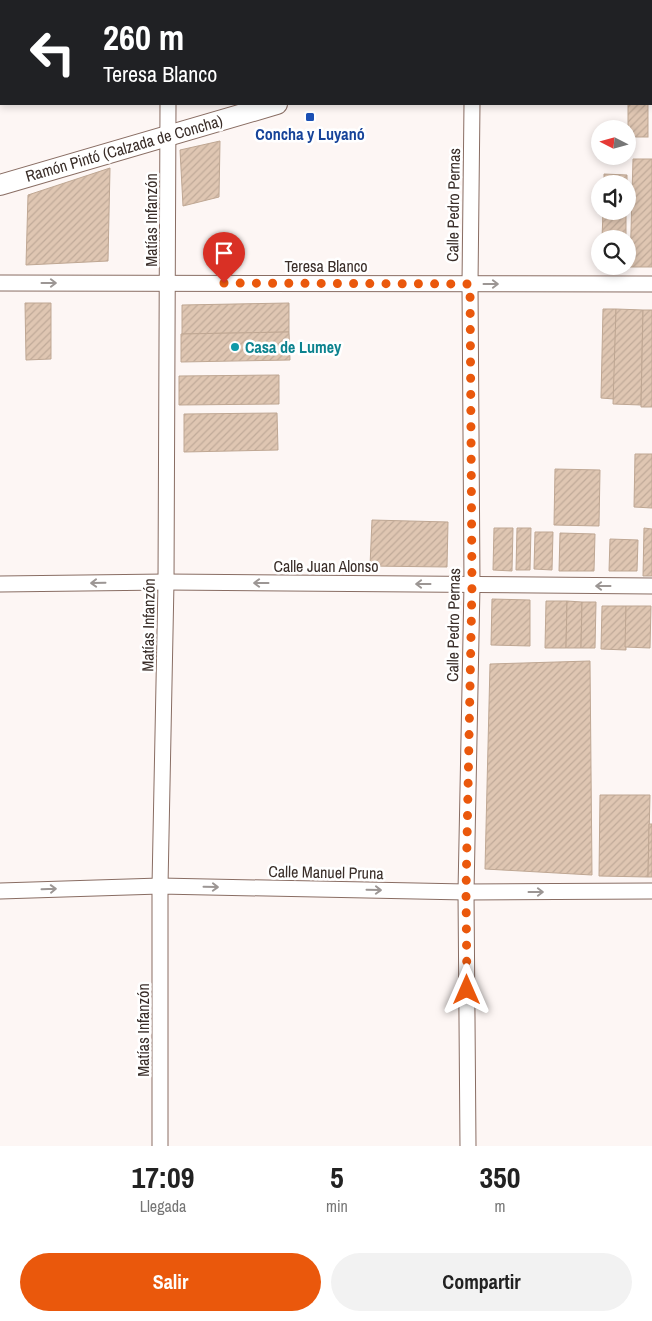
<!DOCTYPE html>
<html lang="es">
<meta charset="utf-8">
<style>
:root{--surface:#fff;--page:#f2f2f2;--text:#222;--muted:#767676;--accent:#ea580c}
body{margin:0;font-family:"Archivo Narrow",sans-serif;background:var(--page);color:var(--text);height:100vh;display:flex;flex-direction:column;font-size:19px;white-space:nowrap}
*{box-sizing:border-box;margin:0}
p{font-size:16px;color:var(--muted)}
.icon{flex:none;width:28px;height:28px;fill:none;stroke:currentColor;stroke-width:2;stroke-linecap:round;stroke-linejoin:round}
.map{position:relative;height:1146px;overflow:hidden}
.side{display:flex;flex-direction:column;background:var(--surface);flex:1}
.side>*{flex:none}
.top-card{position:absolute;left:0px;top:0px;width:652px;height:105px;box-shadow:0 2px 8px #0003;background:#202124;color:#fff;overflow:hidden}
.needle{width:32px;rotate:276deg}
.buttons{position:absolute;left:591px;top:120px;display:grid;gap:10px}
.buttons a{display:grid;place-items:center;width:45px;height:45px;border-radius:50%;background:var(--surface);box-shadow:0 2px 8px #0003;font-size:25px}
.pin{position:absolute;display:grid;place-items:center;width:42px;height:42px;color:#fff;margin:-51px -21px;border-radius:50% 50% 50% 0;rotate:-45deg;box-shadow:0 0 5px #0007}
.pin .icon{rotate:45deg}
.me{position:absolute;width:55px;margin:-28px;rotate:0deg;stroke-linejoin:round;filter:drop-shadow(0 0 4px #0008)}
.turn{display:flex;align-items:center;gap:18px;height:105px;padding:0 20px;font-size:22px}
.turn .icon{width:65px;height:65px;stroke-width:2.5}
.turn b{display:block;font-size:35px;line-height:42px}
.eta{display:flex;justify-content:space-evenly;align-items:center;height:85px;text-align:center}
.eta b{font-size:30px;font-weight:800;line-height:35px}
.cta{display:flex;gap:10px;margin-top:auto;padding:10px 20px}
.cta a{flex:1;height:58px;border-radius:30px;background:var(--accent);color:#fff;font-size:20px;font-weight:800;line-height:58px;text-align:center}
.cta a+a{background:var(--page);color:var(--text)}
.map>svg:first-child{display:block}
.building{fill:url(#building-hatch);stroke:#bfa793}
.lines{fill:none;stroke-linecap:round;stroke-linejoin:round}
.minor-casing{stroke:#896d63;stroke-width:17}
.secondary-casing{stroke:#896d63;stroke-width:22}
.minor{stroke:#fff;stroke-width:15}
.secondary{stroke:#fff;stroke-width:20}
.rail{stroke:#756b67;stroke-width:4;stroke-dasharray:2.5 5;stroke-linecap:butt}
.oneway{stroke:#9c9694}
.route{stroke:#ea580c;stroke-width:9;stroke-dasharray:0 16.2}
.transit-dot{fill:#1a4fb4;stroke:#fff;stroke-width:2}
.culture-dot{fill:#0f9aa8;stroke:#fff;stroke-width:2}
.labels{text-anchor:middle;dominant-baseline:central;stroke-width:5;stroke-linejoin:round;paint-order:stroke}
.transit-label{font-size:16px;font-weight:bold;fill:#164399;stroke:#fff}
.street-label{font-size:16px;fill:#392d28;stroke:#fff}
.culture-label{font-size:16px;font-weight:bold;fill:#0d838f;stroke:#fff;text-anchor:start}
</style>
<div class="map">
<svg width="652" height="1146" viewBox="0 0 652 1146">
<defs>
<pattern id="building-hatch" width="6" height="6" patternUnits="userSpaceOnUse" patternTransform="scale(1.25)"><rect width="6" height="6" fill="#dfc6b2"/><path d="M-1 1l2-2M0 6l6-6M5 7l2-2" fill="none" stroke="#c0aa99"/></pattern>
</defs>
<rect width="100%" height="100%" fill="#fdf6f4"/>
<g class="building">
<rect x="180" y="0" width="84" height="1"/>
<rect x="264" y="0" width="26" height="1"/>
<polygon points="290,0 370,0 290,1"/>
<polygon points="370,0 424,0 370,1"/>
<rect x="424" y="0" width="25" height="1"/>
<rect x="628" y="104" width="20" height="33"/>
<polygon points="220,141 219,197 183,206 180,150"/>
<polygon points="633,159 652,159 652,267 630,267"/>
<polygon points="110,168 108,261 26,265 28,195"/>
<polygon points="604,174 627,175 627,184 604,184"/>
<polygon points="603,211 626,211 626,239 602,239"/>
<polygon points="25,303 51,303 51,359 26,360"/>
<polygon points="289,303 289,332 182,334 182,305"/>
<polygon points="603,309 616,309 614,399 601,398"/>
<polygon points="616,309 643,310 641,405 613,404"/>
<polygon points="643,310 652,310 652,407 641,407"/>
<polygon points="289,332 290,360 181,362 181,334"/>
<polygon points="279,375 279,404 179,405 179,376"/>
<polygon points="277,413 278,450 184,452 184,414"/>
<polygon points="635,454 652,454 652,508 634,507"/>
<polygon points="555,469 600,470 599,526 554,525"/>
<polygon points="372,520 448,522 447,567 370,566"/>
<polygon points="494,528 513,528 512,571 493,570"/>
<polygon points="517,528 531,528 530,570 516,570"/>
<polygon points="644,528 652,529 652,576 643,576"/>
<polygon points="535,532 553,532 552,570 534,569"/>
<polygon points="560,533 595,534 594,571 559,571"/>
<polygon points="610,539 638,540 637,571 609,571"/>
<polygon points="492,599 530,600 530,646 491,645"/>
<polygon points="546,601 567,601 566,648 545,648"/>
<polygon points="567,601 582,602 581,648 566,648"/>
<polygon points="582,602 596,602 595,648 581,648"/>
<polygon points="602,606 626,606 626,650 601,649"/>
<polygon points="626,606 651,606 650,648 625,647"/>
<polygon points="590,661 592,875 485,869 490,664"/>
<polygon points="600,795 650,795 648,877 599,876"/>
<polygon points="649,824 652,824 652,877 648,877"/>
</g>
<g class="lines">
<defs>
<g id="minor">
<polyline points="164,0 164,1"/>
<polyline points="471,0 471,1"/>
<polyline points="0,283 652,284"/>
<polyline points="0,584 166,582 652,586"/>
<polyline points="0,891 160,886 466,892 652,891"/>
<polyline points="160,1146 160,886 166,582 168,104"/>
<polyline points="468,1146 466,892 472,585 470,284 472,104"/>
</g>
<g id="secondary">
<polyline points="651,5 652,5"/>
<polyline points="0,185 277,104"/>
</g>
</defs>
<use href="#minor" class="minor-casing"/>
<use href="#secondary" class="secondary-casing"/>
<use href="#minor" class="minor"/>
<use href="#secondary" class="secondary"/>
<g class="rail">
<polyline points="6,1 8,0"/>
<polyline points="24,1 26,0"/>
<polyline points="44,1 46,0"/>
<polyline points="0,18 1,17"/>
<polyline points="0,34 1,33"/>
</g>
</g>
<defs><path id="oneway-shaft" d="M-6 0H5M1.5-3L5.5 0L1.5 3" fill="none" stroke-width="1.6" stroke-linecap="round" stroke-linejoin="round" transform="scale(1.25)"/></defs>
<g class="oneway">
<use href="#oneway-shaft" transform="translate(49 283)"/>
<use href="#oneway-shaft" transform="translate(491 284)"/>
<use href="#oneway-shaft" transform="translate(98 583) rotate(179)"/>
<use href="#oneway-shaft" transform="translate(261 583) rotate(-180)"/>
<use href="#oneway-shaft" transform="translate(423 584) rotate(-180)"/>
<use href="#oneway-shaft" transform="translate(603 586) rotate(-180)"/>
<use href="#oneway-shaft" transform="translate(211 887) rotate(1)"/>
<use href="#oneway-shaft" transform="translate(49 889) rotate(-2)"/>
<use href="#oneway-shaft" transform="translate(374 890) rotate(1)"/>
<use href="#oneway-shaft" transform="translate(536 892)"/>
</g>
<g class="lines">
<polyline class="route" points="224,283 470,284 472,585 466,892 467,990"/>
</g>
<rect class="transit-dot" x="305" y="112" width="10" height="10" rx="2.5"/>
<circle class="culture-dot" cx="235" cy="347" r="5"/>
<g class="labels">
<g class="transit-label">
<text x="310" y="134">Concha y Luyanó</text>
</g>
<g class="street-label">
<text transform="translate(124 148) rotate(-16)">Ramón Pintó (Calzada de Concha)</text>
<text transform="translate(453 205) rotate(-89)">Calle Pedro Pernas</text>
<text transform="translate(151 220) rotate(-90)">Matías Infanzón</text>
<text x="326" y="266">Teresa Blanco</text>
<text x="326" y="566">Calle Juan Alonso</text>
<text transform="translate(148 625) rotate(-89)">Matías Infanzón</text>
<text transform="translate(453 625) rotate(-89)">Calle Pedro Pernas</text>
<text transform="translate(326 872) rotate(1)">Calle Manuel Pruna</text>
<text transform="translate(143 1030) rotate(-90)">Matías Infanzón</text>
</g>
<g class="culture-label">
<text x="245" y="347">Casa de Lumey</text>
</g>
</g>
</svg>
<div class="buttons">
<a><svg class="needle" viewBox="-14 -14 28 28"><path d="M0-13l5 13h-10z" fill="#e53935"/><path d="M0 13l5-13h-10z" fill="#767676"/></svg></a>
<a><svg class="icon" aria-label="sound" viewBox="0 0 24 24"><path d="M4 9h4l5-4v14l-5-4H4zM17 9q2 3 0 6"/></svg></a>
<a><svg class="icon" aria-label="search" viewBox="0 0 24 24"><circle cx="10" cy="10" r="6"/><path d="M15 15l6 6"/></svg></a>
</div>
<div class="pin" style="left:224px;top:283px;background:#d93025"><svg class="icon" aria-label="arrive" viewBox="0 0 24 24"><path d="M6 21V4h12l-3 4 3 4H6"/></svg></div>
<svg class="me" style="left:467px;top:990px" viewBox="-20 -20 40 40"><path d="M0-17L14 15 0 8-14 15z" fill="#ea580c" stroke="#fff" stroke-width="4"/></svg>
<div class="top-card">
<div class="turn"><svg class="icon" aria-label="left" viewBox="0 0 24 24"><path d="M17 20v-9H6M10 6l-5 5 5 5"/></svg><div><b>260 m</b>Teresa Blanco</div></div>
</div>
</div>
<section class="side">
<div class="eta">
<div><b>17:09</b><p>Llegada</p></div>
<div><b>5</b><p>min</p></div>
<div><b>350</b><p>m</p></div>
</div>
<div class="cta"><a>Salir</a><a>Compartir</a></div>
</section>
